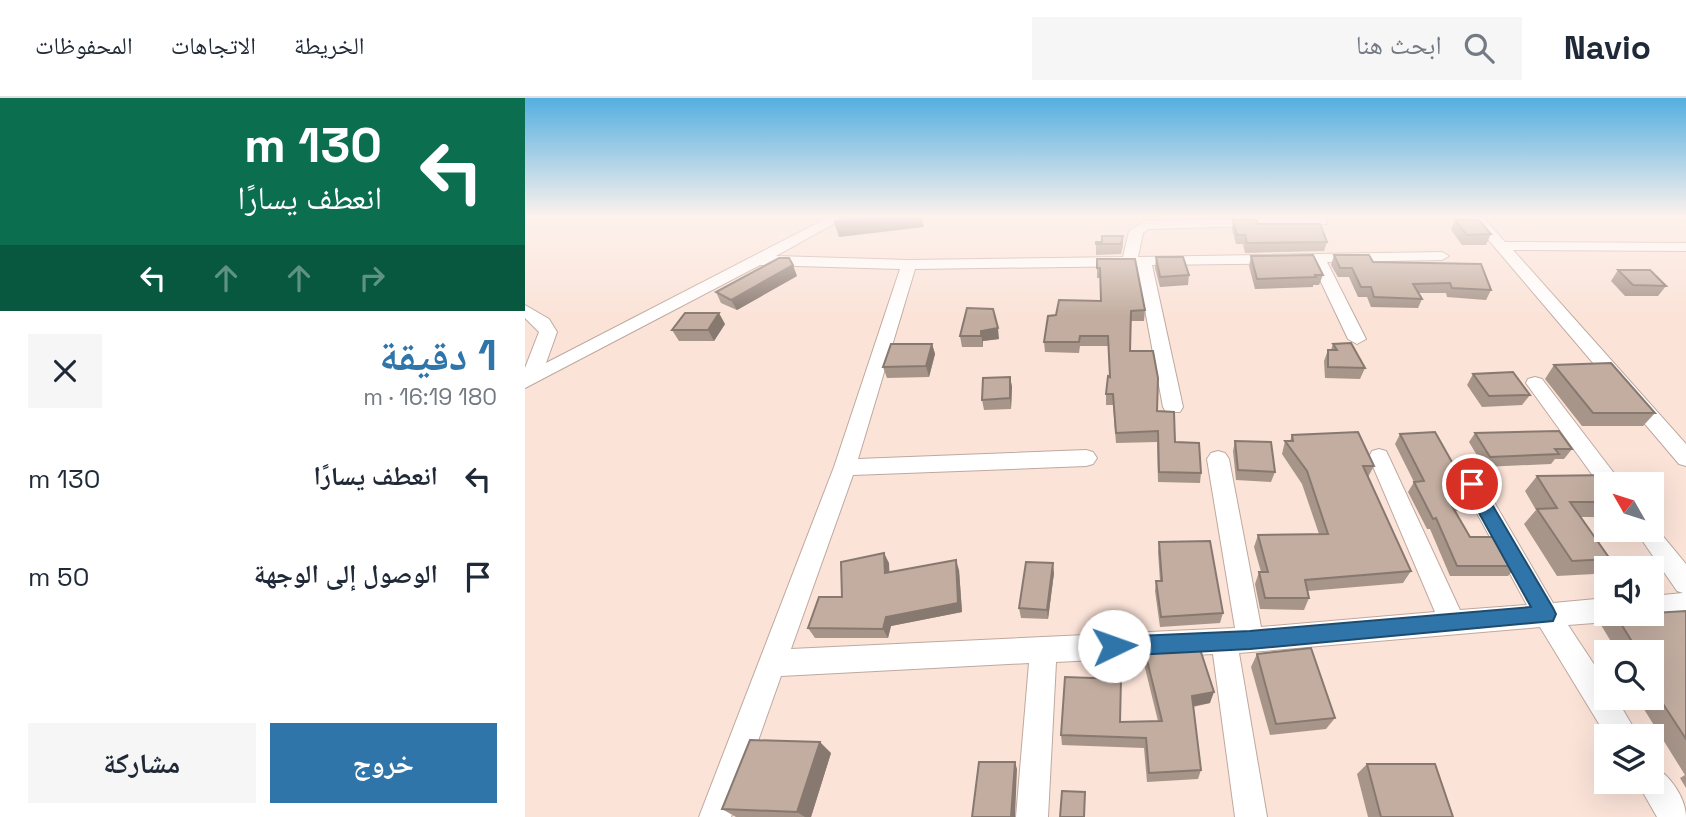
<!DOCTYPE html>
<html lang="ar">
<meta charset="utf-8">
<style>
:root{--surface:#fff;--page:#f6f6f7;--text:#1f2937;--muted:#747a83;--line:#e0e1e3;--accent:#2f75aa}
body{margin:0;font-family:"Space Grotesk","Noto Naskh Arabic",sans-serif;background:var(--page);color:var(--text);direction:rtl;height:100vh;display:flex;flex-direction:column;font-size:26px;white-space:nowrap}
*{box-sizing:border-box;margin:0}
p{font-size:23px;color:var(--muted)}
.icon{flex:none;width:38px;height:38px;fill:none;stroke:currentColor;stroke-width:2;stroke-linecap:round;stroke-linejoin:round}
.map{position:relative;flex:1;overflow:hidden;direction:ltr}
.drawer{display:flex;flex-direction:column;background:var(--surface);width:525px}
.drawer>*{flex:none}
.hud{background:#0b6e4f;color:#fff;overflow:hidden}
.needle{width:46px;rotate:309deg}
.buttons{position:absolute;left:1069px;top:374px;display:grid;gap:14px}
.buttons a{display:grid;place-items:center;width:70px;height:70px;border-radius:0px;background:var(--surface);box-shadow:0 7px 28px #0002;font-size:35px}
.pin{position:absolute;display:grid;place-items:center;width:60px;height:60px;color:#fff;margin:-30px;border:4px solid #fff;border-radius:50%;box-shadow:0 2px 7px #0007}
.me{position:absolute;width:77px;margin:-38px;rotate:87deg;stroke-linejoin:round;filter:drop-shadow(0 0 5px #0008)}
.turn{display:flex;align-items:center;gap:24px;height:147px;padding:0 28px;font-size:32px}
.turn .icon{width:91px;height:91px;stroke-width:2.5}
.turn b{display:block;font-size:49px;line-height:60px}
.lanes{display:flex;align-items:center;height:66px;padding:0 28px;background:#0003;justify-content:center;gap:35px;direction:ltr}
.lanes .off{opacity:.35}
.round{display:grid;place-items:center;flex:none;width:74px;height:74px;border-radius:0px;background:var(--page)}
.head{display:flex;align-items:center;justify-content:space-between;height:119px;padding:0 28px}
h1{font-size:42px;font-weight:700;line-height:52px;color:var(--accent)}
.button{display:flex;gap:14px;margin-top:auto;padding:14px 28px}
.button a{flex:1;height:80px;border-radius:0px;background:var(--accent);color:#fff;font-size:28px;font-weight:700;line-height:80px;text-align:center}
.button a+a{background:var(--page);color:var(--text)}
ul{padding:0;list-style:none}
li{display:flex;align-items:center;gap:21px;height:98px;padding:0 28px}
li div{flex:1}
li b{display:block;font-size:26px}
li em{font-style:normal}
header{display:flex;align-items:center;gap:42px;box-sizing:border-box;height:98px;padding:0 35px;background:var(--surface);border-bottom:2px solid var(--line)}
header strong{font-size:33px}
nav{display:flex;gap:38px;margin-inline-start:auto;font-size:24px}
.search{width:490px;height:63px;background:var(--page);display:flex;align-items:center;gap:18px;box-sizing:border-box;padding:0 24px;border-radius:0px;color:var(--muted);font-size:26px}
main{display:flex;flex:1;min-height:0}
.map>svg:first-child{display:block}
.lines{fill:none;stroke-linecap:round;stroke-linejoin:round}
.minor-casing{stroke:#bfa89e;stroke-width:2}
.minor{fill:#fff;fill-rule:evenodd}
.wall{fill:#a7958a}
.shaded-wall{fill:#887970}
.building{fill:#c2ada0;stroke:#887970;stroke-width:2}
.route{fill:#2f75aa;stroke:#1f4c6e;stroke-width:2}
</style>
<header>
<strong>Navio</strong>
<div class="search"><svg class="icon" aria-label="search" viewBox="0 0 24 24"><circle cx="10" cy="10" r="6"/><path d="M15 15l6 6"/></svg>ابحث هنا</div>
<nav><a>الخريطة</a><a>الاتجاهات</a><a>المحفوظات</a></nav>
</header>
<main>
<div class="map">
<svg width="1161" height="719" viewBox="0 0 1161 719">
<rect width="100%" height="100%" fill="#fbe3d8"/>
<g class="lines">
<defs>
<g id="minor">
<polygon points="304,119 321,119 251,158 384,162 598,159 604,133 620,123 797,119 802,120 802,126 623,131 618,135 613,159 917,154 924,158 917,162 802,164 841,241 832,246 823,241 787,165 627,167 658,309 655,314 641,314 638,309 612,168 390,171 333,361 561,352 568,354 572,360 568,366 561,368 328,377 266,551 710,530 682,361 686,355 693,353 700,355 704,361 736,529 910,514 844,359 847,353 854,351 861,353 864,359 935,512 1002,507 936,386 939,380 947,378 955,380 1028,505 1082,500 1082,516 1093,516 1091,520 1082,524 1043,527 1082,586 1082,600 1091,600 1114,639 1082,639 1015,529 714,555 742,719 710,719 688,556 531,564 523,719 491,719 504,565 256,578 206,719 174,719 309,369 375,171 235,167 0,290 0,270 14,234 0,220 0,207 24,221 32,234 21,265"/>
<polygon points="944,119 958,119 980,144 1161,145 1161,153 988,152 1161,346 1161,368 1154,366"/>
<polygon points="1010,279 1017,281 1098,387 1082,387 1082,394 1079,393 1001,285 1003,281"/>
<polygon points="1127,425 1161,466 1161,517 1127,520 1118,516 1127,516 1127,498 1158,495 1152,493 1110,432 1127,432"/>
<path d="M1127,668C1144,675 1161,700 1161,719H1132L1112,684H1127Z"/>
</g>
</defs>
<use href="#minor" class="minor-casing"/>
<use href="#minor" class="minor"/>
</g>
<g class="wall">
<polygon points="708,122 733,126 802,144 799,153 720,155 718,146 711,146 707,131"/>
<polygon points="930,122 966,136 961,147 937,147 926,132"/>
<polygon points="577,138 598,138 598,148 596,156 571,157 571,144 577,144"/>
<polygon points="809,157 848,164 966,192 961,202 922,199 921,195 893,195 897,201 893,210 846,209 842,199 833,199 824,179 813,179 806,167"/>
<polygon points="726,158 798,177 794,187 788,187 788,189 730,191 724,168"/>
<polygon points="631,159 664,177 663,187 635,189 630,170"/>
<polygon points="572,161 620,212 619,223 606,223 605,253 632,313 650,344 676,375 675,385 633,384 632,344 591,345 588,307 581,307 581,296 585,279 583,248 555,248 554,255 520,254 519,244 531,217 576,203 575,180 572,180"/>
<polygon points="1093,172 1141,188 1133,198 1100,198 1086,183"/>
<polygon points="272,178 212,212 196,205 191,194"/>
<polygon points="442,210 474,241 458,243 458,249 437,249 435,238"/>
<polygon points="200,226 189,243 154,243 147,232"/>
<polygon points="407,246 410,256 404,279 362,280 358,269"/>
<polygon points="808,246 840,270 835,281 800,280 799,263 803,252 806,252"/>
<polygon points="1029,267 1130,315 1118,328 1057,328 1020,281"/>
<polygon points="948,276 1005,297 997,307 957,309 942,287"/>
<polygon points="485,279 487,289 486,311 459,312 457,302"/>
<polygon points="950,335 1047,351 1039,361 1030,361 1026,366 959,369 944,344"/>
<polygon points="875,336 936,380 954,401 947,412 930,413 945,439 992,468 983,478 925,478 905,431 902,431 883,394 889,384 870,346"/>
<polygon points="767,337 849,368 843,379 886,473 878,485 783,493 784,500 779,512 735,511 730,486 734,474 736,474 729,449 733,437 794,436 777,386 757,356 760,343 765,343"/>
<polygon points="710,343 750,374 746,384 711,382 708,353"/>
<polygon points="1012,378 1082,387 1082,419 1055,419 1085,461 1069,476 1032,478 999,426 1011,412 1000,393"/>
<polygon points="634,444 698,515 695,525 635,529 630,493 631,483 635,483 633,454"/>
<polygon points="364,465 364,474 434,472 437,514 366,528 363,540 290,540 283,530 317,499"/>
<polygon points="529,475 523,521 496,520 494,510"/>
<polygon points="1161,513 1161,690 1155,680 1160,677 1112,600 1127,600 1127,555 1093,555 1076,527 1089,516"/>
<polygon points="620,554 685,605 668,609 676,672 673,681 622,684 619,650 537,647 536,637 595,624 633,623 619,566"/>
<polygon points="732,556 810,620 801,631 745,637 726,569"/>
<polygon points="306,655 286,719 211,719 197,711"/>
<polygon points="842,666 928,719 843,719 832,676"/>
</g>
<g class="shaded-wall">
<polygon points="360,119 396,119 399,129 314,139 309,124"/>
<polygon points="268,167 272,178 212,212 206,202"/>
<polygon points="194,215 200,226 189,243 183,232"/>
<polygon points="473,230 474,241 458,243 458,249 456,233"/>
<polygon points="407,246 410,256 404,279 401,268"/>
<polygon points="485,279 487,289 486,311 485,300"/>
<polygon points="359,455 364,465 365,485 360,475"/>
<polygon points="431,462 434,472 437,514 366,528 363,540 358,531 361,519"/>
<polygon points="528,465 529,475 523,521 522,512"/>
<polygon points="689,594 685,605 664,609 667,598"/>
<polygon points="295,644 306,655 286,719 280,719 272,714"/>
<polygon points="490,664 492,671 490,719 486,719"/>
</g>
<g class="building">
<polygon points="320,119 360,119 309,124"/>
<polygon points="708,122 731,122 733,126 795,126 802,144 722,145 720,137 712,137"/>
<polygon points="930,122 954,122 966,136 942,137"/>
<polygon points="577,138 598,138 596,146 571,146 571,144 577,144"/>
<polygon points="788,157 798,177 790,177 791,179 732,181 726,158"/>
<polygon points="809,157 844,157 848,164 956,166 966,192 927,190 925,185 888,186 897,201 849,199 846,189 836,189 827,170 815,170"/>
<polygon points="631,159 658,159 664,177 635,179"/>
<polygon points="254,160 264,160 268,167 206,202 191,194"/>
<polygon points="572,161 610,161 620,212 606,213 605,253 628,253 633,280 632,313 649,314 650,344 674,345 676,375 634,374 633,333 591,335 588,296 581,296 583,278 585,279 583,238 555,238 554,244 519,244 523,218 531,217 534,202 576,203 575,170 572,170"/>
<polygon points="1093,172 1125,172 1141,188 1108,187"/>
<polygon points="442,210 468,211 473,230 456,233 456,238 435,238"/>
<polygon points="160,215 194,215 183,232 147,232"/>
<polygon points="826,245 840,270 803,269 803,252 812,252 808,246"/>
<polygon points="366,246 407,246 401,268 358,269"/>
<polygon points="1086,265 1130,315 1068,315 1029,267"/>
<polygon points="988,274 1005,297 964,298 948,276"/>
<polygon points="485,279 485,300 457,302 458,280"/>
<polygon points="1034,333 1047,351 1030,351 1034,356 965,359 950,335"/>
<polygon points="833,334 849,368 838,368 886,473 780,482 784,500 740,500 734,474 743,474 733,437 803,436 782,373 760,343 768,343 767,337"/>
<polygon points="910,334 936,380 942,380 954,401 924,403 945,439 976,439 992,468 932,468 911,420 908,421 889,384 899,383 875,336"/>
<polygon points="710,343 746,344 750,374 713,372"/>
<polygon points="1088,377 1095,387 1082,387 1082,404 1045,404 1085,461 1047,463 1012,411 1032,410 1012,378"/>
<polygon points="685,443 698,515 636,519 631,483 637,483 634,444"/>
<polygon points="359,455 360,475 431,462 433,505 361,519 358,531 283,530 294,499 317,499 316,464"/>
<polygon points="501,464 528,465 522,512 494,510"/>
<polygon points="1127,512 1129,515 1161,513 1161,641 1127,589 1127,581 1131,581 1127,575 1127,555 1114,555 1090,516 1127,516"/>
<polygon points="674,548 689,594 667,598 676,672 624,675 621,640 536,637 540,579 596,581 595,624 637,623 620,554"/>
<polygon points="786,550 810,620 751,626 732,556"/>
<polygon points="225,642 295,644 272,714 197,711"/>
<polygon points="454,664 490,664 486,719 447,719"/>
<polygon points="842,666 910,666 928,719 856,719"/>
<polygon points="537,693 560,694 559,719 535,719"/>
</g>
<linearGradient id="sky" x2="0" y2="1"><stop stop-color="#54afe0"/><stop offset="0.54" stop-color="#fdf2ed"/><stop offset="1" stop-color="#fdf2ed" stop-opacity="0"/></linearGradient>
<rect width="1161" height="219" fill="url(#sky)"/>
<polygon class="route" points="947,380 952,381 1028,510 1031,516 1028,523 725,551 589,558 581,555 578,548 581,541 589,539 725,533 1006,509 938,386"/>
</svg>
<div class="buttons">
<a><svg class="needle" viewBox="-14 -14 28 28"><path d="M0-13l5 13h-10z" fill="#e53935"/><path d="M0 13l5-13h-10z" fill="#747a83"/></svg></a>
<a><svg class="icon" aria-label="sound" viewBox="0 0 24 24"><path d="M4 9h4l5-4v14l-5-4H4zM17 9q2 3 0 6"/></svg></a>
<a><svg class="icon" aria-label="search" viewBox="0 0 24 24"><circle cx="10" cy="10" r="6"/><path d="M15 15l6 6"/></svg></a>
<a><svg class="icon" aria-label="layers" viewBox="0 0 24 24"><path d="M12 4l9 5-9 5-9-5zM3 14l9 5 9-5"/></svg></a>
</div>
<div class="pin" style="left:947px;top:386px;background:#d93025"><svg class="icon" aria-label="arrive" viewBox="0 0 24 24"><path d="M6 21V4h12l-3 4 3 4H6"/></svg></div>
<svg class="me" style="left:589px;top:548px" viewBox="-20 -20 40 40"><circle r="19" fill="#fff"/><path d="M0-13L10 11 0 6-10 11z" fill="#2f75aa"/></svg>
</div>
<section class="drawer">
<div class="hud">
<div class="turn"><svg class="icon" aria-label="left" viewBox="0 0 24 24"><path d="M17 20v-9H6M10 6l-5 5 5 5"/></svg><div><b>130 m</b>انعطف يسارًا</div></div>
<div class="lanes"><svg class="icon" aria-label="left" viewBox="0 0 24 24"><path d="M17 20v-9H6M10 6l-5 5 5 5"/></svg><svg class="icon off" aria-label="ahead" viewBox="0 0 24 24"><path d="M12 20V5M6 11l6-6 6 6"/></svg><svg class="icon off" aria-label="ahead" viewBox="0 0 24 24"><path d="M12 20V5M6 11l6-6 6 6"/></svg><svg class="icon off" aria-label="right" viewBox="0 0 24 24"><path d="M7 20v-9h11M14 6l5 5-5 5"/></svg></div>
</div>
<div class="head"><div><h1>1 دقيقة</h1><p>180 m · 16:19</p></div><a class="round"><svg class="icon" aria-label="close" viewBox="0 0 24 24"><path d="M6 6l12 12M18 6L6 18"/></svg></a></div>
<ul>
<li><svg class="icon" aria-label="left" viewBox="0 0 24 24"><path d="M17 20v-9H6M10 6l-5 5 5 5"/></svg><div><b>انعطف يسارًا</b></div><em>130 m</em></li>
<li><svg class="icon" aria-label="arrive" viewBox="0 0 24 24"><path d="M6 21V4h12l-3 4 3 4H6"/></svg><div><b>الوصول إلى الوجهة</b></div><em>50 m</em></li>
</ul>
<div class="button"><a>خروج</a><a>مشاركة</a></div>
</section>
</main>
